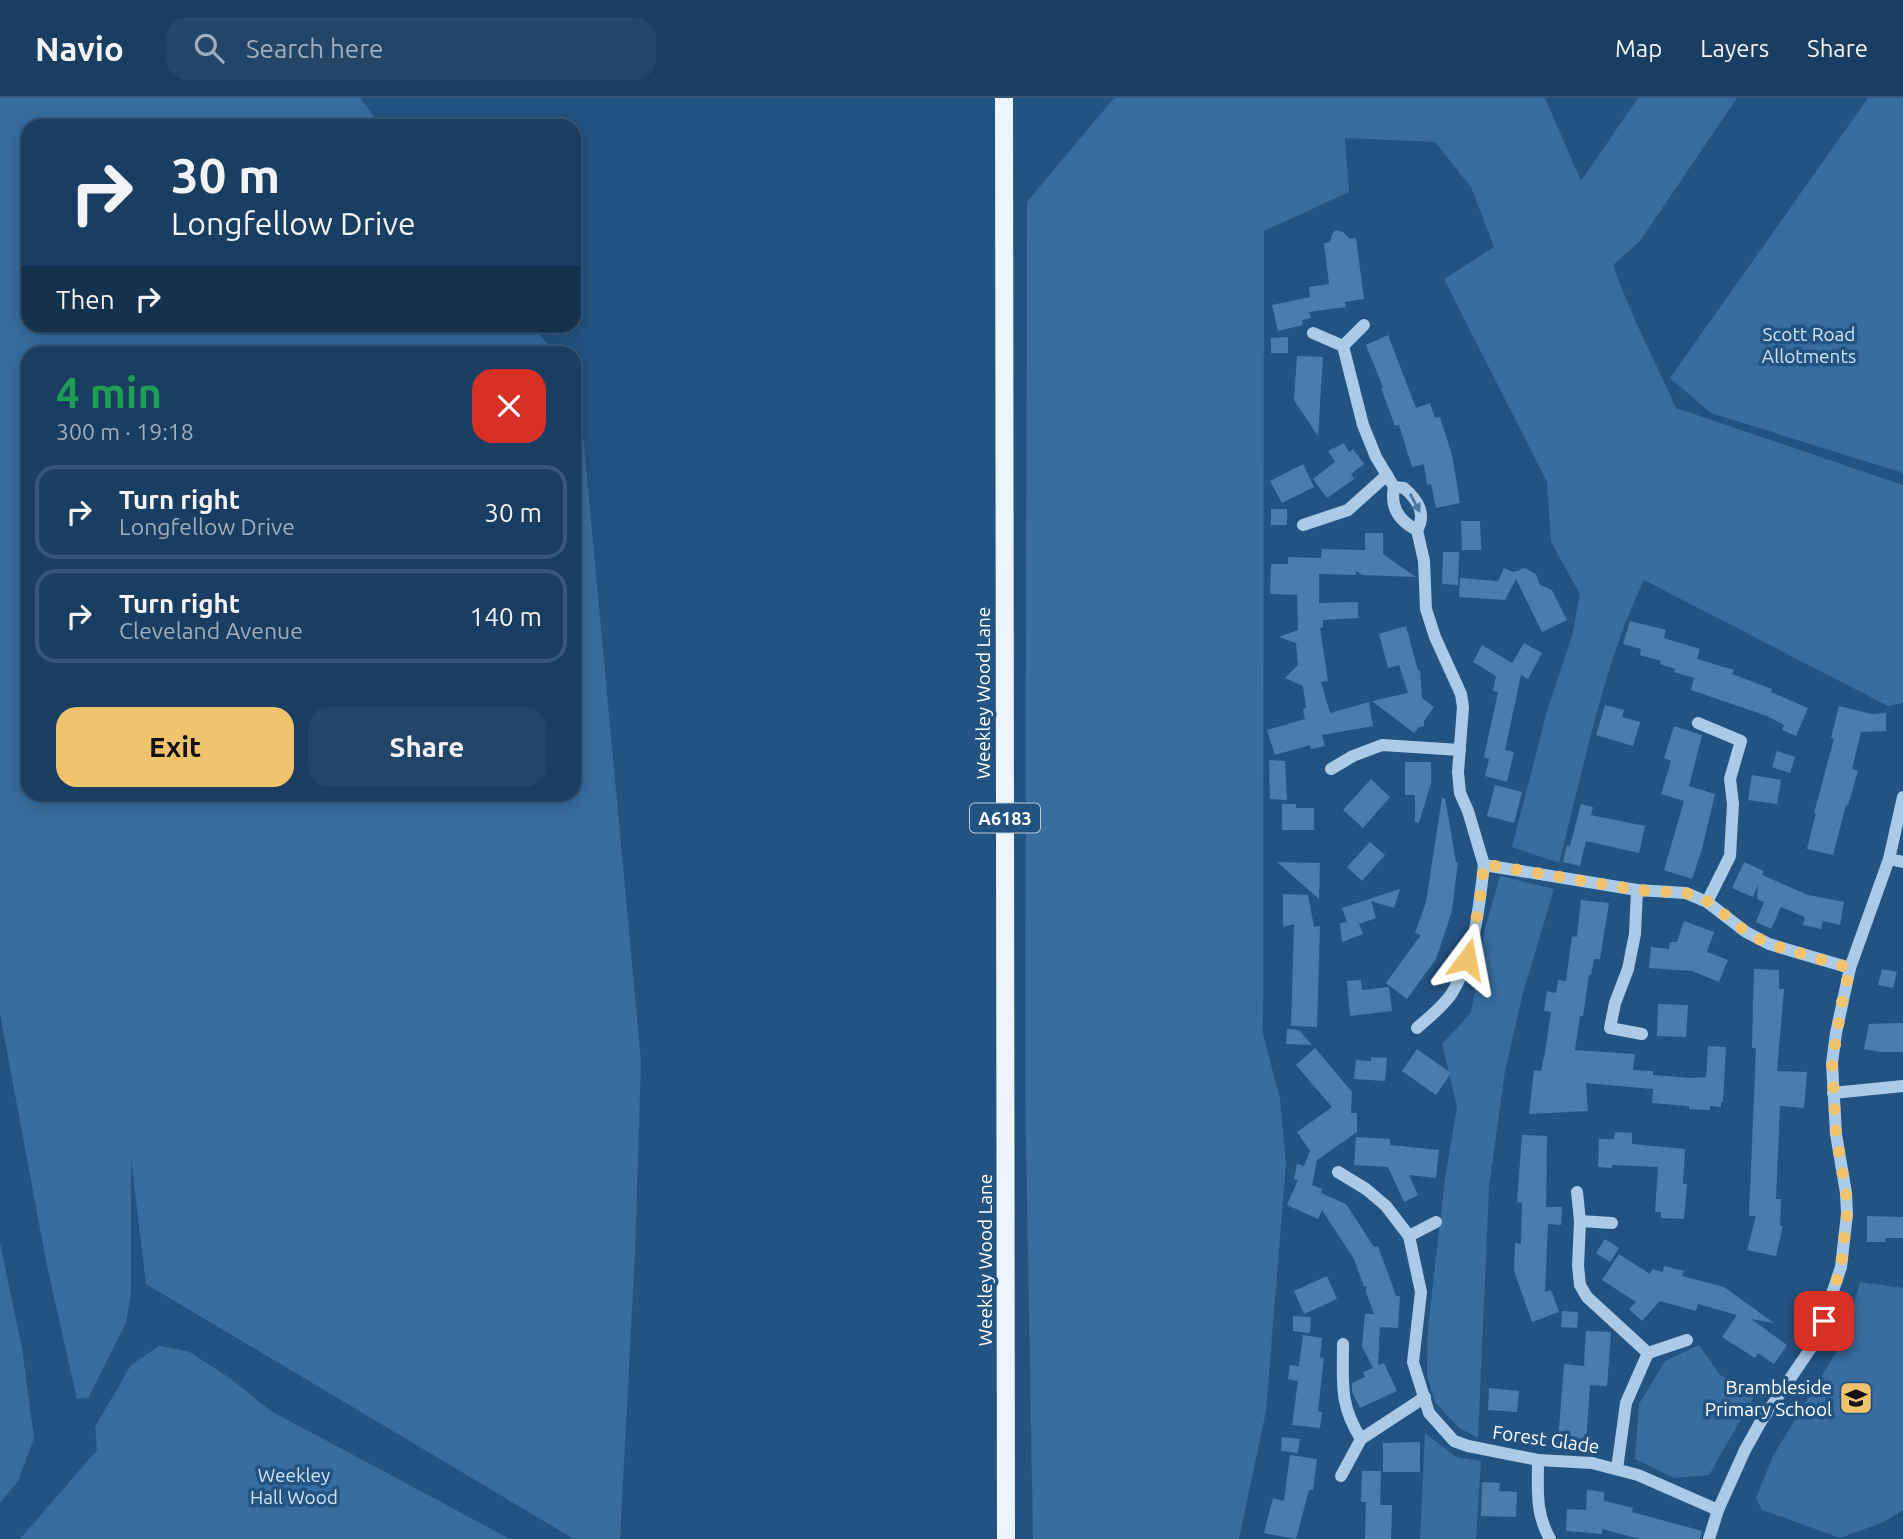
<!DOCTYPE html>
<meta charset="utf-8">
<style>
:root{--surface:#1a3e61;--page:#234567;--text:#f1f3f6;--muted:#9faebd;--line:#385776;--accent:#f2c36d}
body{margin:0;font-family:Ubuntu,sans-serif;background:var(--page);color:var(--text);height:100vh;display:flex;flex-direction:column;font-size:26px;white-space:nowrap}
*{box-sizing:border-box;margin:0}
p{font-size:23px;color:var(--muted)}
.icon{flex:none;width:38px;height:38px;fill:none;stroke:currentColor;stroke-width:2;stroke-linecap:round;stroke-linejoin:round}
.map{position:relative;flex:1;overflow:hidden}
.sheet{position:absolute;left:21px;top:248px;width:560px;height:455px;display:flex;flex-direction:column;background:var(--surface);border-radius:21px;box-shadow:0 4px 18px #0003,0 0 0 2px var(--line)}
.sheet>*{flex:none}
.banner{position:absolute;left:21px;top:21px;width:560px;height:214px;border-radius:21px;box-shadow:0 4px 18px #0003,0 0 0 2px var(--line);background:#1a3e61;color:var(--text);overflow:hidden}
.pin{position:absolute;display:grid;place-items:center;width:60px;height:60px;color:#fff;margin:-30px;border-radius:14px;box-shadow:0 4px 10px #0006}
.me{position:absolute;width:77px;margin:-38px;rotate:13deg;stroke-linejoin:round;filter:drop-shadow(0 0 5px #0008)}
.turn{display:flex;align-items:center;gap:24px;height:147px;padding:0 35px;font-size:32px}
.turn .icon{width:91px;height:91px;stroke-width:2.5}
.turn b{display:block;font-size:49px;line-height:60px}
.then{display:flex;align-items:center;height:66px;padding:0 35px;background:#0003;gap:14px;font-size:26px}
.round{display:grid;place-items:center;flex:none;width:74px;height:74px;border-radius:21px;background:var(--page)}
.head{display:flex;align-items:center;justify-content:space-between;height:119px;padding:0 35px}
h1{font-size:42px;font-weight:600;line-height:52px;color:#1e9e55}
.cta{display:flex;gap:14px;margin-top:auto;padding:14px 35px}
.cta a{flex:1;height:80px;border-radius:21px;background:var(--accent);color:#111;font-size:28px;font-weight:600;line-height:80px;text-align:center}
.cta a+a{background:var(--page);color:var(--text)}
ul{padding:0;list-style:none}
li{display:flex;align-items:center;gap:21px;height:94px;margin:0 14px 10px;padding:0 21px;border:4px solid var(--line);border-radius:21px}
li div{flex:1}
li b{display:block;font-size:26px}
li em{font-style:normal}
header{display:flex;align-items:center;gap:42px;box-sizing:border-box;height:98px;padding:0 35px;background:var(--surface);border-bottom:2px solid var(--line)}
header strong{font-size:33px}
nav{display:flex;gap:38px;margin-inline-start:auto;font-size:24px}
.search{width:490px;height:63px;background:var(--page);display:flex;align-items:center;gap:18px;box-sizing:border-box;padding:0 24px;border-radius:21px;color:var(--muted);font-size:26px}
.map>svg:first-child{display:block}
.green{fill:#376d9f}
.building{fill:#4b7daa}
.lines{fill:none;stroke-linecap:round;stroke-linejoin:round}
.minor{stroke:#aacae7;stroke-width:12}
.major{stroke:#ecf4fd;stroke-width:18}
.oneway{fill:#4c77a0}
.route{stroke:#f2c36d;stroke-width:12;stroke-dasharray:0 21.6}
.labels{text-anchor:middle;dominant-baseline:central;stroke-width:7;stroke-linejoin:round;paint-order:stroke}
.shield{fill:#235381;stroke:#bdcbd9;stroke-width:2}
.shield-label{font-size:18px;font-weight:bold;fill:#fff}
.park-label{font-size:19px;fill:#cee3f6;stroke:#235381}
.street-label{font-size:19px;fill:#fff;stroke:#235381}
.poi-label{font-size:19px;fill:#fff;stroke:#235381;text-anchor:end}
</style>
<header>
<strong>Navio</strong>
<div class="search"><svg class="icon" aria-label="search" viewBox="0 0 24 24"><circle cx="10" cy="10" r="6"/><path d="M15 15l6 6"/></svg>Search here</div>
<nav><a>Map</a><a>Layers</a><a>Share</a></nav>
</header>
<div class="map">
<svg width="1903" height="1441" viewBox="0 0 1903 1441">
<rect width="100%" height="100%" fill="#235381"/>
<g class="green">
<polygon points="0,0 360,0 381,28 28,28 28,228 533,228 555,255 28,256 28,696 574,696 574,269 577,271 641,963 635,1155 620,1441 574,1441 146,1186 131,1061 131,1195 126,1225 88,1300 77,1301 47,1168 0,916"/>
<path d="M1114,0H1545L1581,83L1638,0H1737L1640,143L1613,167C1630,216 1655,263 1676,310L1903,387V605L1888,608L1644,482C1603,567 1583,673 1559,765L1512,749L1547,613L1572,538L1580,496L1551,444L1547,384L1444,181L1494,149L1471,89L1435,44L1345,40L1349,94L1264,133L1263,936L1280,1001L1286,1065L1266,1313L1239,1441H1033L1025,987L1027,104Z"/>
<polygon points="1868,0 1903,0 1903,375 1711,315 1670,280"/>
<polygon points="1500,778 1554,791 1523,895 1505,973 1489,1089 1478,1340 1459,1330 1435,1304 1427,1278 1428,1230 1445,1081 1457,1009 1442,946 1471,915 1484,834"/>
<polygon points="0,1145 22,1250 34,1340 18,1383 0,1405"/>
<polygon points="1860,1184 1903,1190 1903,1412 1884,1424 1840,1440 1762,1412 1756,1400 1773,1358 1844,1241"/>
<polygon points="1699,1247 1720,1277 1756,1295 1709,1377 1674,1380 1635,1361 1639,1306 1665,1263"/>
<polygon points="159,1248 188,1253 231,1281 271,1313 510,1441 20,1441 97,1352 95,1329 131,1267"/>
<polygon points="1425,1335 1456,1359 1481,1363 1476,1441 1420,1441"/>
</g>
<g class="building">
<polygon points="1336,132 1343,134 1350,141 1356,140 1364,201 1345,204 1346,209 1309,214 1311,220 1302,222 1303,227 1278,233 1272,207 1310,199 1309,189 1329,186 1324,145 1330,144 1332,136"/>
<polygon points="1388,237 1416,310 1430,305 1435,320 1440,319 1452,357 1460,405 1436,410 1431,386 1427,387 1424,366 1412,369 1399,327 1395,328 1381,290 1383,289 1366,247"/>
<polygon points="1288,239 1288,255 1271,255 1271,240"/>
<polygon points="1297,258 1323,259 1318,338 1294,302"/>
<polygon points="1344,345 1349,354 1353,351 1364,366 1351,376 1354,381 1327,400 1313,381 1335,364 1328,353"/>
<polygon points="1303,366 1314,389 1282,405 1270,383"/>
<rect x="1271" y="411" width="16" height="16"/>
<polygon points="1461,423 1480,423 1481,452 1462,452"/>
<polygon points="1365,435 1383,435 1383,456 1416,479 1362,477 1356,473 1356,477 1319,476 1319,505 1358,504 1358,520 1323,522 1323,529 1320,530 1328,583 1321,584 1330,615 1369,604 1373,628 1322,637 1325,648 1311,651 1310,647 1275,657 1267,632 1305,621 1303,611 1306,610 1303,588 1285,580 1298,567 1296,545 1279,539 1298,532 1297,497 1270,496 1271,466 1288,466 1288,459 1321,460 1322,451 1365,452"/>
<polygon points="1443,454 1459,454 1458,487 1442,486"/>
<polygon points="1504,470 1513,474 1525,470 1536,476 1540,487 1552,492 1567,522 1542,534 1516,481 1505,502 1459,499 1460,480 1498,483"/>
<polygon points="1630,523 1666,532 1664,540 1700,551 1697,561 1734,572 1732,576 1772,591 1771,594 1808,610 1796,638 1782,632 1784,627 1767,618 1691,592 1694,580 1674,574 1675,571 1660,566 1661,563 1640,557 1641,551 1623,546"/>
<polygon points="1406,528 1418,573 1420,572 1422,600 1434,609 1424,623 1424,628 1419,629 1414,635 1372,603 1408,595 1399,567 1388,570 1379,536"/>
<polygon points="1524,545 1542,555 1528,581 1521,577 1505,652 1514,654 1507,684 1485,678 1489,661 1484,659 1498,594 1493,593 1496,578 1473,564 1482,547 1512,565"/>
<polygon points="1605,607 1624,612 1622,619 1640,624 1633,648 1596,637"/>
<polygon points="1839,608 1872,616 1886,615 1886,633 1861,634 1852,671 1858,673 1848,707 1846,707 1833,757 1807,751 1816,715 1814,715 1834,641 1831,640"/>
<polygon points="1674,628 1702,637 1689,688 1715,696 1702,751 1692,781 1664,772 1684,703 1661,696 1671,663 1664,660"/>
<polygon points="1777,653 1795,659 1790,675 1772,669"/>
<polygon points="1269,662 1285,663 1287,702 1270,701"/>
<polygon points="1405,664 1431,664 1431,685 1419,725 1415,724 1415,697 1405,697"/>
<polygon points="1752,677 1781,682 1777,706 1748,702"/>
<polygon points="1371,681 1390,699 1363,730 1343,712"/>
<polygon points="1495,687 1522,694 1514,725 1487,718"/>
<polygon points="1442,700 1445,700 1456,764 1458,764 1452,813 1436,861 1407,901 1386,885 1421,837 1415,835 1426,804"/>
<polygon points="1282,706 1296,706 1296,710 1314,710 1314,732 1282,732"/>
<polygon points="1581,706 1593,709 1591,717 1645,728 1639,755 1586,743 1580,768 1563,764 1567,747 1570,748"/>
<polygon points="1370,744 1385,757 1362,783 1347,769"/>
<polygon points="1277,764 1320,765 1319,801"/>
<polygon points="1744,764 1764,773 1762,777 1808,797 1844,804 1840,827 1823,823 1821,831 1803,827 1805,819 1781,809 1771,831 1756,824 1764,804 1757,801 1758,787 1753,799 1732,790"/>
<polygon points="1400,791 1394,810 1371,803 1376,820 1359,826 1363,836 1342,844 1340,825 1347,824 1342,810"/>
<polygon points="1283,796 1308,797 1314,829 1320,828 1317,929 1291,928 1294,826 1283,829"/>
<polygon points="1581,802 1609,805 1600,861 1594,861 1591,877 1589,877 1583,918 1580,918 1575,952 1635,956 1633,972 1653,973 1653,977 1691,980 1706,979 1708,948 1726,949 1723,1004 1721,1004 1721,1009 1710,1008 1710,1012 1689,1011 1689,1008 1652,1005 1653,991 1586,985 1588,1013 1529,1016 1534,972 1541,973 1545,954 1551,914 1544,913 1547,893 1556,895 1558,882 1566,883 1572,838 1577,839"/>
<polygon points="1684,823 1714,834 1707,854 1728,862 1719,884 1692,873 1649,870 1651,849 1669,851 1670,844 1677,844"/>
<polygon points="1754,871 1779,872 1779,891 1784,891 1777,973 1807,974 1804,1010 1780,1008 1776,1101 1781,1101 1780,1128 1783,1128 1776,1158 1747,1152 1756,1118 1749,1118 1756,950 1752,950"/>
<polygon points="1882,871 1897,874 1893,890 1878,887"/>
<polygon points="1361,882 1362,892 1389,889 1392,913 1350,918 1347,883"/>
<polygon points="1658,906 1688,907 1686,939 1657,938"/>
<polygon points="1903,925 1903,954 1880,954 1864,951 1869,926"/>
<polygon points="1287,931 1299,932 1312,947 1286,946"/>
<polygon points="1315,950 1352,994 1351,1015 1357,1015 1357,1034 1317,1062 1312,1087 1322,1091 1321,1095 1346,1106 1374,1149 1378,1148 1396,1198 1400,1198 1398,1230 1380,1229 1378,1267 1384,1265 1397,1293 1360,1310 1352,1294 1352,1285 1365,1279 1363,1274 1373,1270 1362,1248 1365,1216 1374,1216 1366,1194 1366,1188 1364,1189 1354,1161 1322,1112 1318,1121 1287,1107 1298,1082 1294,1081 1297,1066 1304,1068 1310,1053 1297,1034 1332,1009 1296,967"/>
<polygon points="1417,951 1451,975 1436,997 1402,973"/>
<polygon points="1371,959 1387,960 1385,983 1354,981 1356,962 1371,963"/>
<polygon points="1615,1034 1632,1035 1632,1046 1685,1051 1683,1086 1687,1086 1684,1121 1661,1120 1661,1114 1655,1114 1658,1069 1612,1067 1612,1070 1598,1069 1599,1041 1614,1041"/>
<polygon points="1522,1037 1547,1038 1546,1109 1562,1109 1561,1127 1548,1126 1545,1194 1551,1192 1559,1214 1532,1224 1514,1173 1515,1145 1521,1146 1522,1105 1517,1104"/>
<polygon points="1356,1039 1390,1041 1390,1047 1439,1052 1436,1080 1409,1077 1418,1097 1404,1104 1388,1069 1354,1067"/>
<polygon points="1867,1118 1903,1119 1903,1140 1885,1140 1885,1144 1867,1144"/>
<polygon points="1605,1141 1619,1150 1610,1164 1596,1155"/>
<polygon points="1619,1156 1650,1176 1652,1171 1663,1174 1664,1168 1684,1173 1682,1178 1724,1189 1774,1225 1751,1221 1787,1247 1774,1266 1758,1255 1755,1260 1722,1239 1737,1217 1698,1206 1696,1213 1660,1203 1642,1223 1629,1211 1636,1204 1602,1182"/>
<polygon points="1327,1178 1337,1201 1304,1216 1294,1193"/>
<polygon points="1562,1213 1578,1214 1577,1230 1561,1229"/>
<polygon points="1293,1218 1311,1219 1310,1235 1293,1233"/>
<polygon points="1586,1233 1611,1234 1607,1288 1590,1287 1586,1346 1558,1344 1564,1266 1584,1268"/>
<polygon points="1303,1237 1322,1240 1320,1259 1324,1260 1318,1313 1322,1314 1320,1330 1292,1327 1298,1283 1288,1281 1290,1267 1299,1268"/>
<polygon points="1489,1290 1519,1293 1517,1314 1488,1312"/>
<polygon points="1282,1339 1300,1341 1298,1355 1281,1353"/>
<polygon points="1420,1344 1420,1374 1383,1374 1383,1345"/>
<polygon points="1290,1357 1317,1361 1313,1392 1309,1392 1296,1441 1264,1435 1273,1400 1284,1403"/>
<polygon points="1362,1373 1381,1373 1380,1407 1392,1407 1391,1441 1365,1441 1366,1404 1361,1404"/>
<polygon points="1482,1384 1500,1385 1499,1393 1517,1394 1516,1419 1481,1418"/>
<polygon points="1587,1392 1604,1394 1604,1403 1633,1410 1632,1414 1702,1433 1700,1441 1640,1441 1602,1431 1602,1436 1566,1433 1567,1411 1586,1412"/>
</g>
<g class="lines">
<g class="minor">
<path d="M1313,235L1343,248L1363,327L1376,359L1394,389C1390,409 1399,423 1417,432L1424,463L1426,511L1435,539L1461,596L1463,609L1458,674L1460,695L1468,713L1484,767L1637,792L1686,795L1707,804L1746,834L1769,846L1850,870"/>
<polyline points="1343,248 1364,227"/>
<path d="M1394,389L1404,390C1417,401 1427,416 1417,432"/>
<polyline points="1303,427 1348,412 1387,377"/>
<polyline points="1698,625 1741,643 1730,681 1733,706 1730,758 1707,804"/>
<polyline points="1331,671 1353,658 1382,647 1460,652"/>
<polyline points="1889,761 1903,764"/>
<polyline points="1637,792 1635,836 1628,871 1615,905 1610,930 1642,936"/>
<path d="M1417,930C1429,919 1443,909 1452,895C1475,858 1479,808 1484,767"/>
<polyline points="1833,995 1903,988"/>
<polyline points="1338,1074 1366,1091 1386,1108 1409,1138 1421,1194 1413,1264 1429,1315 1454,1343 1468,1348 1538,1362 1592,1365 1638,1377 1718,1412"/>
<polyline points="1577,1094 1580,1123 1578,1168 1580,1187 1587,1199 1648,1255 1626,1305 1617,1371"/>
<polyline points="1580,1123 1612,1125"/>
<polyline points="1409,1138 1436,1124"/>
<path d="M1343,1246C1343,1285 1339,1306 1361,1341"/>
<polyline points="1648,1255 1687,1242"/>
<path d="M1538,1362C1538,1391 1535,1415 1550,1441"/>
<polyline points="1341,1378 1361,1341 1425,1299"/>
<polyline points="1709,1441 1718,1412 1745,1352 1760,1325 1817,1241 1841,1169 1847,1116 1846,1095 1836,1036 1832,965 1836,935 1850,870 1889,761 1903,699"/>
</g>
<polyline class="major" points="1004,0 1006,1441"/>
</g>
<defs><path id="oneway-solid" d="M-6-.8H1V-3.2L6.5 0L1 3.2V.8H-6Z" transform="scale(1.75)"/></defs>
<use class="oneway" href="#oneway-solid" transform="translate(1415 405) rotate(62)"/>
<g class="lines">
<polyline class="route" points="1467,861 1479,809 1484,766 1637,792 1686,795 1707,803 1746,834 1769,846 1850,870 1842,904 1832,965 1836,1037 1846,1095 1847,1116 1841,1169 1824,1223"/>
</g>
<defs>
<symbol id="school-square" viewBox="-11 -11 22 22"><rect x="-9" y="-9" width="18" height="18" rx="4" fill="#f2c36d" stroke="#235381"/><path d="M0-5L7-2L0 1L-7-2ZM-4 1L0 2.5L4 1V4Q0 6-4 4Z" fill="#111"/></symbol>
</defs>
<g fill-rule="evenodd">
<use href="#school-square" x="1837" y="1281" width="38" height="38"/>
</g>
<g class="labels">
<rect class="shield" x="970" y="705.5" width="70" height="29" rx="5"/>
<g class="shield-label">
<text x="1005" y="720">A6183</text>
</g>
<g class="park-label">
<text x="1809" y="236">Scott Road<tspan x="1809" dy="22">Allotments</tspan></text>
<text x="294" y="1377">Weekley<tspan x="294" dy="22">Hall Wood</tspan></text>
</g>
<g class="street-label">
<text transform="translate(983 595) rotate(-90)">Weekley Wood Lane</text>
<text transform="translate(985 1162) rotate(-90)">Weekley Wood Lane</text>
<text transform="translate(1546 1341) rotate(8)">Forest Glade</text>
</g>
<g class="poi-label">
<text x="1832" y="1289">Brambleside<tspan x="1832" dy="22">Primary School</tspan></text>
</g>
</g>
</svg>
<div class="pin" style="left:1824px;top:1223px;background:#d93025"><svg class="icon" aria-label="arrive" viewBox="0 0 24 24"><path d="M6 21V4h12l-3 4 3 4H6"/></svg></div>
<svg class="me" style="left:1467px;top:861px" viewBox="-20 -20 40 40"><path d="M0-17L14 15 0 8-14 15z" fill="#f2c36d" stroke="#fff" stroke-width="4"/></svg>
<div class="banner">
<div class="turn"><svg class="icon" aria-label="right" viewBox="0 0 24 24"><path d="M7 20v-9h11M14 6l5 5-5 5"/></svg><div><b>30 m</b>Longfellow Drive</div></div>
<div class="then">Then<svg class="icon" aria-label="right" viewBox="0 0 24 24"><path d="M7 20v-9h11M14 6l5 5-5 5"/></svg></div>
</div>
<section class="sheet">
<div class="head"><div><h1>4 min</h1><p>300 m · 19:18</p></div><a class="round" style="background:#d93025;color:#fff"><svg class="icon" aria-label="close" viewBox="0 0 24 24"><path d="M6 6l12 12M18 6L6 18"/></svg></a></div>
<ul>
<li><svg class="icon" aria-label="right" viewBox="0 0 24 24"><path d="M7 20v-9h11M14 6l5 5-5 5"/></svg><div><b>Turn right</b><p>Longfellow Drive</p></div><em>30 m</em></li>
<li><svg class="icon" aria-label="right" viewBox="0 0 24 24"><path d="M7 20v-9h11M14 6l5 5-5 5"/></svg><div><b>Turn right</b><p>Cleveland Avenue</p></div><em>140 m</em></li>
</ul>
<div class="cta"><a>Exit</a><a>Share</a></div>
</section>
</div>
